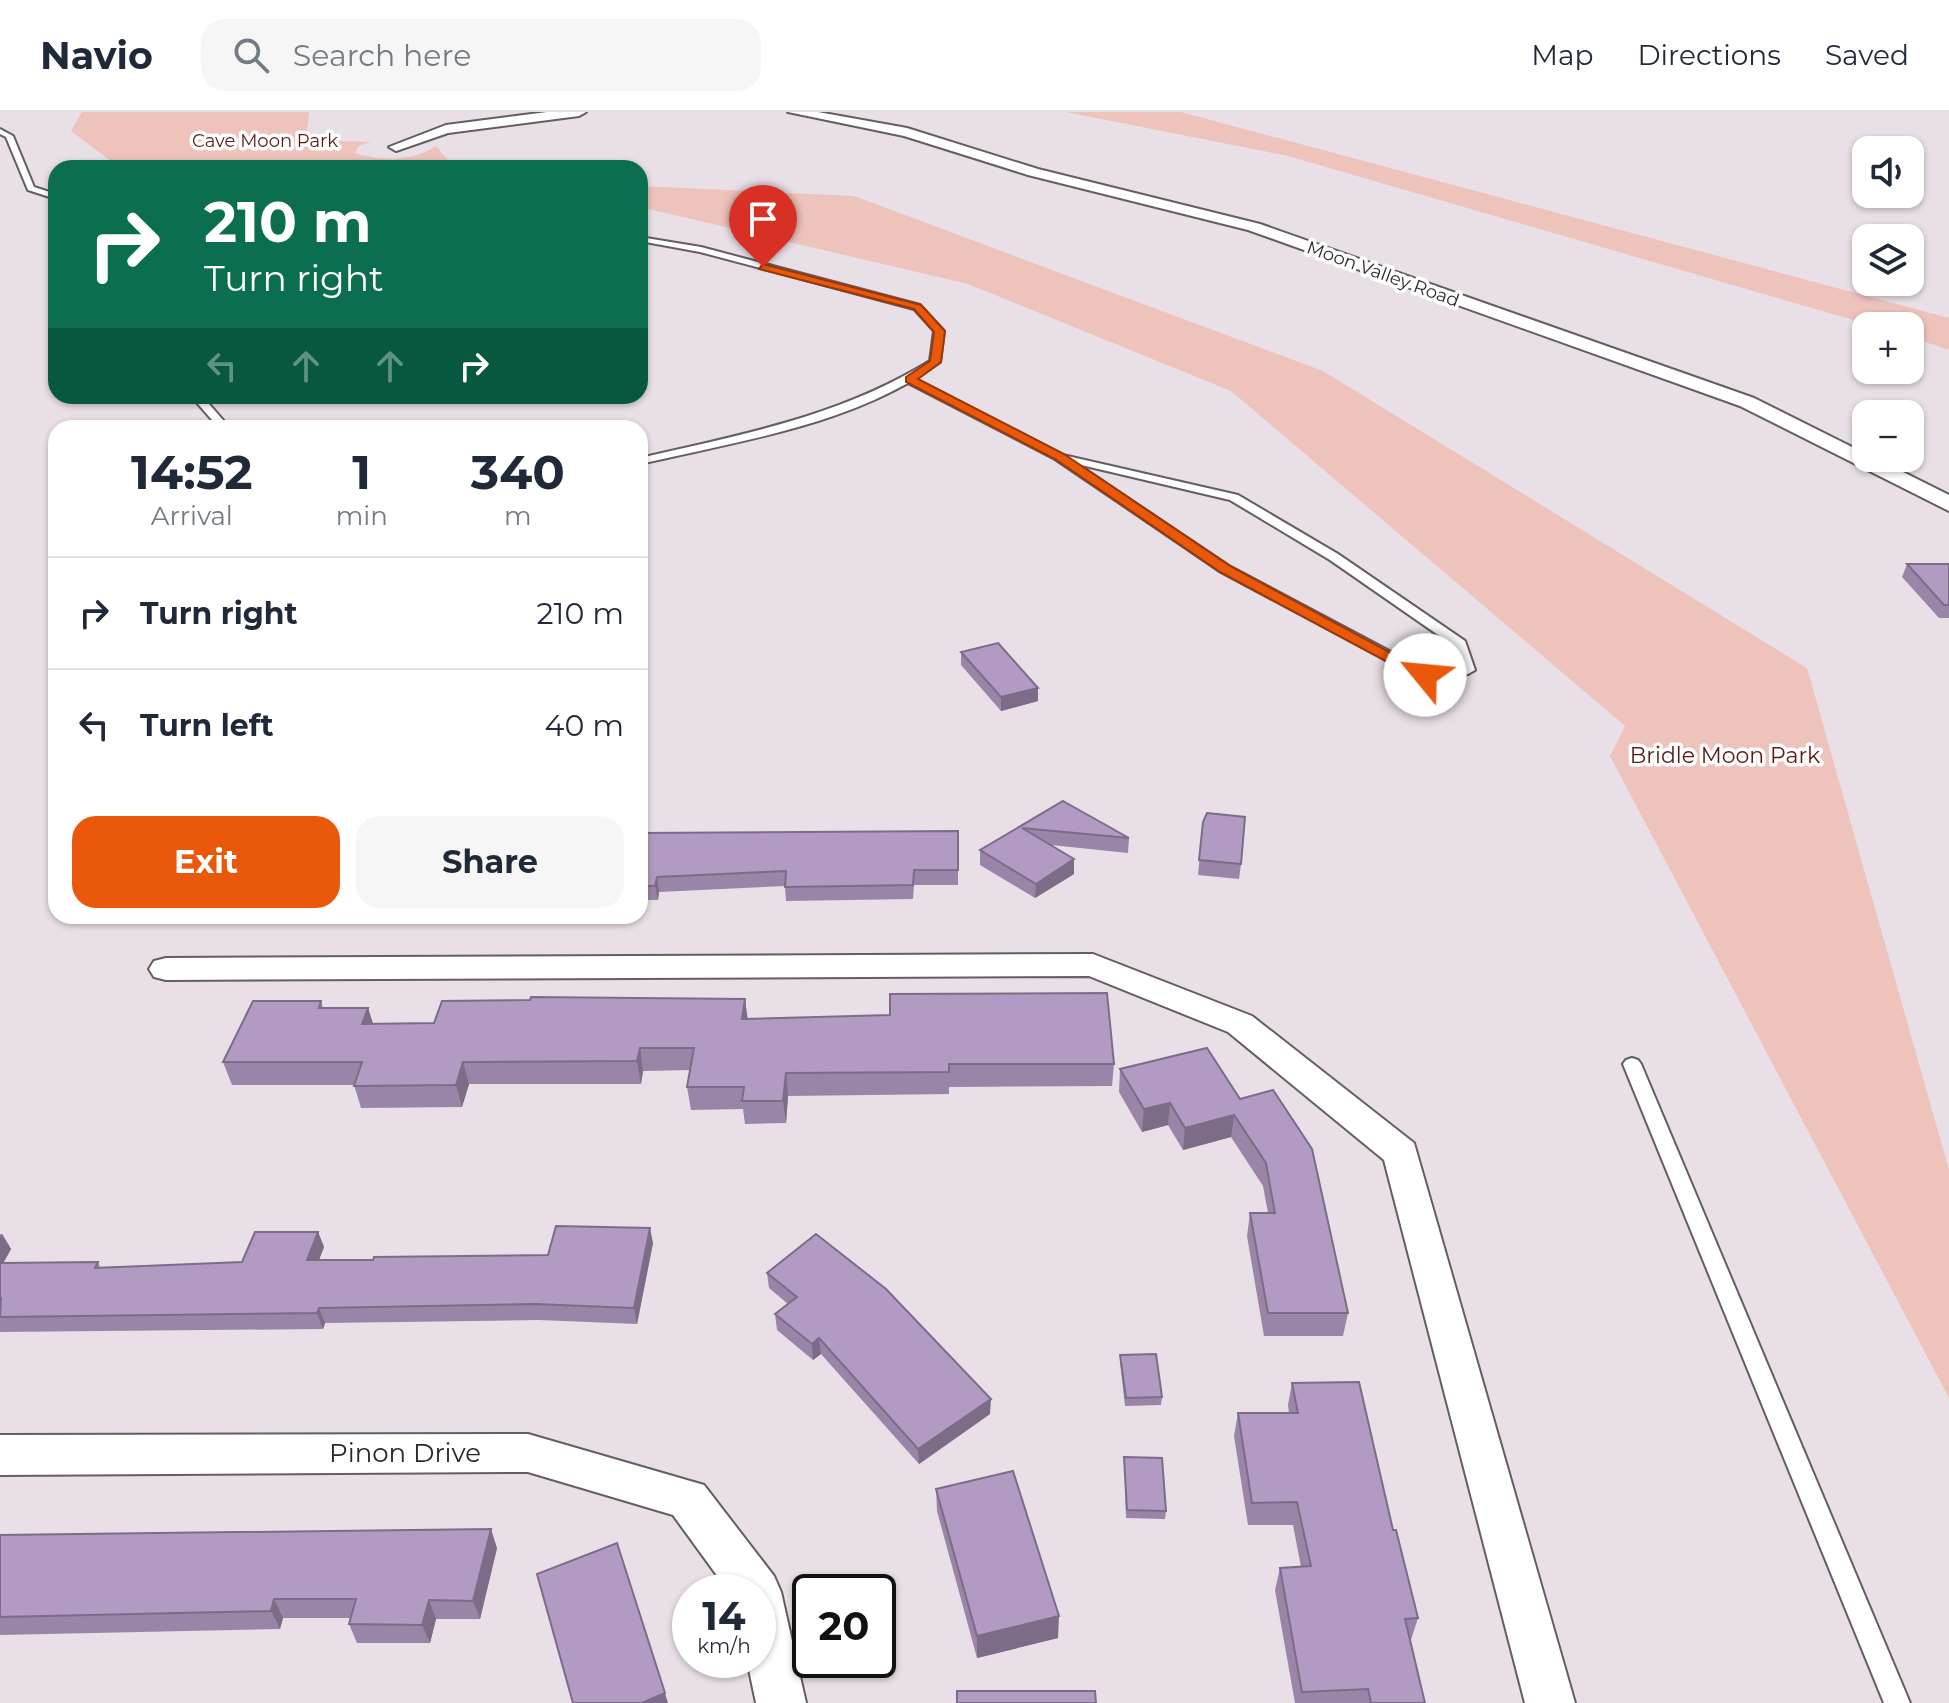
<!DOCTYPE html>
<meta charset="utf-8">
<style>
:root{--surface:#fff;--page:#f6f6f7;--text:#1f2937;--muted:#747a83;--line:#e0e1e3;--accent:#ea580c}
body{margin:0;font-family:Montserrat,sans-serif;background:var(--page);color:var(--text);height:100vh;display:flex;flex-direction:column;font-size:30px;white-space:nowrap}
*{box-sizing:border-box;margin:0}
p{font-size:26px;color:var(--muted)}
.icon{flex:none;width:44px;height:44px;fill:none;stroke:currentColor;stroke-width:2;stroke-linecap:round;stroke-linejoin:round}
.map{position:relative;flex:1;overflow:hidden}
.details{position:absolute;left:48px;top:308px;width:600px;height:504px;display:flex;flex-direction:column;background:var(--surface);border-radius:24px;box-shadow:0 2px 6px #0004}
.details>*{flex:none}
.hud{position:absolute;left:48px;top:48px;width:600px;height:244px;border-radius:24px;box-shadow:0 2px 6px #0004;background:#0b6e4f;color:#fff;overflow:hidden}
.fabs{position:absolute;left:1852px;top:24px;display:grid;gap:16px}
.fabs a{display:grid;place-items:center;width:72px;height:72px;border-radius:16px;background:var(--surface);box-shadow:0 2px 6px #0004;font-size:40px}
.speed{position:absolute;left:672px;top:1462px;display:flex;gap:16px;font-size:40px;font-weight:700;text-align:center}
.speed>*{display:grid;place-content:center;width:104px;height:104px;border-radius:50%;background:var(--surface);box-shadow:0 2px 6px #0004;line-height:1}
.speed small{font-size:20px;font-weight:400}
.speed .limit{border:4px solid #111;border-radius:12px;background:#fff;color:#111}
.pin{position:absolute;display:grid;place-items:center;width:68px;height:68px;color:#fff;margin:-82px -34px;border-radius:50% 50% 50% 0;rotate:-45deg;box-shadow:0 0 8px #0007}
.pin .icon{rotate:45deg}
.me{position:absolute;width:88px;margin:-44px;rotate:298deg;stroke-linejoin:round;filter:drop-shadow(0 0 6px #0008)}
.turn{display:flex;align-items:center;gap:28px;height:168px;padding:0 24px;font-size:36px}
.turn .icon{width:104px;height:104px;stroke-width:2.5}
.turn b{display:block;font-size:56px;line-height:68px}
.lanes{display:flex;align-items:center;height:76px;padding:0 24px;background:#0003;justify-content:center;gap:40px;direction:ltr}
.lanes .off{opacity:.35}
.eta{display:flex;justify-content:space-evenly;align-items:center;height:136px;text-align:center}
.eta b{font-size:48px;font-weight:700;line-height:56px}
.action{display:flex;gap:16px;margin-top:auto;padding:16px 24px}
.action a{flex:1;height:92px;border-radius:24px;background:var(--accent);color:#fff;font-size:32px;font-weight:700;line-height:92px;text-align:center}
.action a+a{background:var(--page);color:var(--text)}
ul{padding:0;list-style:none}
li{display:flex;align-items:center;gap:24px;height:112px;padding:0 24px;border-top:2px solid var(--line)}
li div{flex:1}
li b{display:block;font-size:30px}
li em{font-style:normal}
header{display:flex;align-items:center;gap:48px;box-sizing:border-box;height:112px;padding:0 40px;background:var(--surface);border-bottom:2px solid var(--line)}
header strong{font-size:38px}
nav{display:flex;gap:44px;margin-inline-start:auto;font-size:28px}
.search{width:560px;height:72px;background:var(--page);display:flex;align-items:center;gap:20px;box-sizing:border-box;padding:0 28px;border-radius:24px;color:var(--muted);font-size:30px}
.map>svg:first-child{display:block}
.green{fill:#eec3bc}
.lines{fill:none;stroke-linecap:round;stroke-linejoin:round}
.lane-casing{stroke:#655d62;stroke-width:4}
.street-casing{stroke:#655d62;stroke-width:4}
.lane{fill:#fff;fill-rule:evenodd}
.street{fill:#fff;fill-rule:evenodd}
.wall{fill:#9985a7}
.shaded-wall{fill:#7d6c88}
.building{fill:#b29bc2;stroke:#7d6c88;stroke-width:2}
.route{fill:#ea580c;stroke:#983908;stroke-width:2}
.labels{text-anchor:middle;dominant-baseline:central;stroke-width:7;stroke-linejoin:round;paint-order:stroke}
.far-park-label{font-size:18px;fill:#581c16;stroke:#fff}
.far-street-label{font-size:18px;fill:#2b282a;stroke:#fff}
.park-label{font-size:22px;fill:#581c16;stroke:#fff}
.near-street-label{font-size:26px;fill:#2b282a;stroke:#fff}
</style>
<header>
<strong>Navio</strong>
<div class="search"><svg class="icon" aria-label="search" viewBox="0 0 24 24"><circle cx="10" cy="10" r="6"/><path d="M15 15l6 6"/></svg>Search here</div>
<nav><a>Map</a><a>Directions</a><a>Saved</a></nav>
</header>
<div class="map">
<svg width="1949" height="1591" viewBox="0 0 1949 1591">
<rect width="100%" height="100%" fill="#e9dfe6"/>
<g class="green">
<path d="M82,0H309L306,28L371,30L359,34L355,41C381,50 413,49 436,34L455,56H120L71,19Z"/>
<polygon points="1066,0 1181,0 1949,206 1949,238 1910,225 1910,214 1874,214 1288,44"/>
<polygon points="640,74 854,84 1323,259 1807,556 1949,1058 1949,1286 1610,644 1625,614 1231,279 968,172 640,95"/>
</g>
<g class="lines">
<defs>
<g id="lane">
<polygon points="0,17 13,24 34,75 56,82 56,87 28,78 6,25 0,22"/>
<path d="M640,125L701,135L920,193L944,219L940,250L915,267L1063,343L1238,383L1338,442L1465,529L1475,558L1468,562L1420,566L1221,460L1055,347L908,271C826,317 730,331 640,352V346C743,322 839,305 930,249L934,219L914,197L700,140L640,129ZM1077,352L1230,388L1330,448L1454,534L1460,555L1427,559L1229,454Z"/>
<polygon points="191,284 202,284 230,316 219,316"/>
<polygon points="1632,946 1638,948 1641,952 1910,1591 1884,1591 1623,952 1626,948"/>
</g>
<g id="street">
<polygon points="547,0 586,0 579,4 448,21 396,39 389,35 446,13"/>
<polygon points="788,0 818,0 907,16 1038,57 1260,112 1754,286 1866,342 1866,346 1875,346 1949,383 1949,399 1740,294 1248,118 1028,63 904,24"/>
<polygon points="1093,842 1252,904 1414,1031 1575,1591 1525,1591 1384,1048 1228,920 1089,864 166,868 154,865 149,857 154,849 166,846"/>
<polygon points="528,1322 704,1373 774,1464 781,1480 806,1591 756,1591 747,1548 758,1548 758,1480 729,1480 673,1403 528,1360 0,1363 0,1323"/>
</g>
</defs>
<use href="#lane" class="lane-casing"/>
<use href="#street" class="street-casing"/>
<use href="#lane" class="lane"/>
<use href="#street" class="street"/>
</g>
<g class="wall">
<polygon points="1907,452 1949,452 1949,506 1939,506 1902,465"/>
<polygon points="961,540 1038,589 1001,599 961,553"/>
<polygon points="1063,689 1129,726 1128,741 1051,733 1074,747 1074,762 1035,786 980,753 980,738"/>
<polygon points="1203,710 1241,752 1239,767 1198,763"/>
<polygon points="958,719 958,773 914,773 913,787 786,789 785,774 659,780 658,788 640,788 640,721"/>
<polygon points="745,887 747,907 1114,952 1112,974 949,975 949,982 788,984 786,1011 745,1012 743,997 691,998 687,975 690,958 643,959 641,972 469,972 462,995 361,996 354,973 232,973 223,950 321,889 323,896 368,896 373,912 434,911"/>
<polygon points="1207,936 1348,1201 1343,1224 1264,1224 1247,1124 1250,1101 1268,1101 1263,1074 1231,1025 1183,1038 1168,1013 1142,1020 1119,980 1120,957"/>
<polygon points="318,1120 324,1135 319,1148 373,1148 548,1143 653,1131 637,1212 539,1208 325,1211 323,1217 0,1220 0,1122 2,1122 11,1137 3,1151 98,1150 100,1155 242,1150"/>
<polygon points="767,1161 990,1302 919,1352 821,1242 813,1248 777,1218 775,1202 788,1192 769,1176"/>
<polygon points="1120,1243 1162,1285 1161,1293 1125,1294 1120,1250"/>
<polygon points="1292,1271 1393,1418 1418,1506 1411,1528 1410,1528 1425,1591 1295,1591 1275,1478 1280,1456 1301,1455 1293,1413 1248,1413 1234,1324 1238,1301 1289,1301 1288,1293"/>
<polygon points="1124,1345 1166,1399 1165,1407 1126,1406"/>
<polygon points="936,1377 1058,1526 977,1546 937,1399"/>
<polygon points="0,1423 497,1436 480,1507 436,1507 430,1531 357,1531 349,1512 351,1506 283,1506 280,1517 0,1523"/>
</g>
<g class="shaded-wall">
<polygon points="1038,576 1038,589 1001,599 1001,585"/>
<polygon points="1074,747 1074,762 1035,786 1036,772"/>
<polygon points="657,765 659,780 658,788 655,774"/>
<polygon points="745,887 748,909 742,907"/>
<polygon points="368,896 375,918 362,912"/>
<polygon points="640,936 643,959 641,972 637,949"/>
<polygon points="463,950 469,972 462,995 456,973"/>
<polygon points="786,961 788,984 786,1011 783,989"/>
<polygon points="1170,991 1168,1013 1142,1020 1144,997"/>
<polygon points="1234,1003 1231,1025 1183,1038 1185,1016"/>
<polygon points="650,1116 653,1131 637,1212 634,1196"/>
<polygon points="318,1120 324,1135 313,1163 307,1148"/>
<polygon points="2,1122 11,1137 0,1157 0,1126"/>
<polygon points="319,1196 325,1211 323,1217 317,1201"/>
<polygon points="819,1226 821,1242 813,1248 812,1232"/>
<polygon points="991,1287 990,1302 919,1352 918,1337"/>
<polygon points="491,1417 497,1436 480,1507 473,1489"/>
<polygon points="274,1487 283,1506 280,1517 271,1499"/>
<polygon points="429,1488 436,1507 430,1531 422,1513"/>
<polygon points="1059,1504 1058,1526 977,1546 977,1524"/>
<polygon points="665,1581 668,1591 642,1591"/>
</g>
<g class="building">
<polygon points="1907,452 1949,452 1949,493 1944,493"/>
<polygon points="998,531 1038,576 1001,585 961,540"/>
<polygon points="1063,689 1129,726 1022,716 1074,747 1036,772 980,738"/>
<polygon points="1207,701 1245,705 1241,752 1199,748 1203,710"/>
<polygon points="958,719 958,758 914,758 913,773 785,775 786,759 657,765 655,774 640,774 640,721"/>
<polygon points="1107,881 1114,952 949,952 949,960 786,961 783,989 742,989 744,975 687,975 694,936 640,936 637,949 463,950 456,973 354,974 362,950 223,950 253,889 321,889 319,896 368,896 362,912 434,911 442,889 530,888 531,885 745,887 742,907 890,903 890,882"/>
<polygon points="1207,936 1240,987 1273,978 1312,1037 1348,1201 1268,1201 1250,1101 1275,1101 1266,1051 1234,1003 1185,1016 1170,991 1144,997 1120,957"/>
<polygon points="556,1114 650,1116 634,1196 535,1192 319,1196 317,1201 0,1205 1,1186 0,1186 0,1151 98,1150 95,1156 242,1150 255,1120 318,1120 307,1148 373,1148 374,1145 548,1143"/>
<polygon points="816,1122 886,1177 991,1287 918,1337 819,1226 812,1232 775,1202 797,1185 767,1161"/>
<polygon points="1156,1242 1162,1285 1126,1286 1120,1243"/>
<polygon points="1359,1270 1393,1418 1396,1418 1418,1506 1405,1507 1425,1591 1371,1591 1368,1577 1302,1580 1280,1456 1311,1454 1297,1390 1252,1391 1238,1301 1298,1301 1292,1271"/>
<polygon points="1124,1345 1162,1346 1166,1399 1127,1398"/>
<polygon points="1013,1359 1059,1504 977,1524 936,1377"/>
<polygon points="491,1417 473,1489 429,1488 422,1513 349,1512 356,1487 274,1487 271,1499 0,1505 0,1423"/>
<polygon points="617,1431 665,1581 642,1591 573,1591 537,1462"/>
<polygon points="957,1579 1095,1579 1096,1591 957,1591"/>
</g>
<polygon class="route" points="763,152 921,193 945,219 941,250 918,267 1064,342 1230,454 1432,563 1419,567 1220,460 1055,347 906,270 906,265 930,249 934,220 914,197 759,157"/>
<g class="labels">
<g class="far-park-label">
<text x="265" y="29">Cave Moon Park</text>
</g>
<g class="far-street-label">
<text transform="translate(1383 162) rotate(20)">Moon Valley Road</text>
</g>
<g class="park-label">
<text x="1725" y="643">Bridle Moon Park</text>
</g>
<g class="near-street-label">
<text x="405" y="1341">Pinon Drive</text>
</g>
</g>
</svg>
<div class="fabs">
<a><svg class="icon" aria-label="sound" viewBox="0 0 24 24"><path d="M4 9h4l5-4v14l-5-4H4zM17 9q2 3 0 6"/></svg></a>
<a><svg class="icon" aria-label="layers" viewBox="0 0 24 24"><path d="M12 4l9 5-9 5-9-5zM3 14l9 5 9-5"/></svg></a>
<a>+</a>
<a>−</a>
</div>
<div class="speed"><div>14<small>km/h</small></div><div class="limit">20</div></div>
<div class="pin" style="left:763px;top:155px;background:#d93025"><svg class="icon" aria-label="arrive" viewBox="0 0 24 24"><path d="M6 21V4h12l-3 4 3 4H6"/></svg></div>
<svg class="me" style="left:1425px;top:563px" viewBox="-20 -20 40 40"><circle r="19" fill="#fff"/><path d="M0-13L10 11 0 6-10 11z" fill="#ea580c"/></svg>
<div class="hud">
<div class="turn"><svg class="icon" aria-label="right" viewBox="0 0 24 24"><path d="M7 20v-9h11M14 6l5 5-5 5"/></svg><div><b>210 m</b>Turn right</div></div>
<div class="lanes"><svg class="icon off" aria-label="left" viewBox="0 0 24 24"><path d="M17 20v-9H6M10 6l-5 5 5 5"/></svg><svg class="icon off" aria-label="ahead" viewBox="0 0 24 24"><path d="M12 20V5M6 11l6-6 6 6"/></svg><svg class="icon off" aria-label="ahead" viewBox="0 0 24 24"><path d="M12 20V5M6 11l6-6 6 6"/></svg><svg class="icon" aria-label="right" viewBox="0 0 24 24"><path d="M7 20v-9h11M14 6l5 5-5 5"/></svg></div>
</div>
<section class="details">
<div class="eta">
<div><b>14:52</b><p>Arrival</p></div>
<div><b>1</b><p>min</p></div>
<div><b>340</b><p>m</p></div>
</div>
<ul>
<li><svg class="icon" aria-label="right" viewBox="0 0 24 24"><path d="M7 20v-9h11M14 6l5 5-5 5"/></svg><div><b>Turn right</b></div><em>210 m</em></li>
<li><svg class="icon" aria-label="left" viewBox="0 0 24 24"><path d="M17 20v-9H6M10 6l-5 5 5 5"/></svg><div><b>Turn left</b></div><em>40 m</em></li>
</ul>
<div class="action"><a>Exit</a><a>Share</a></div>
</section>
</div>
